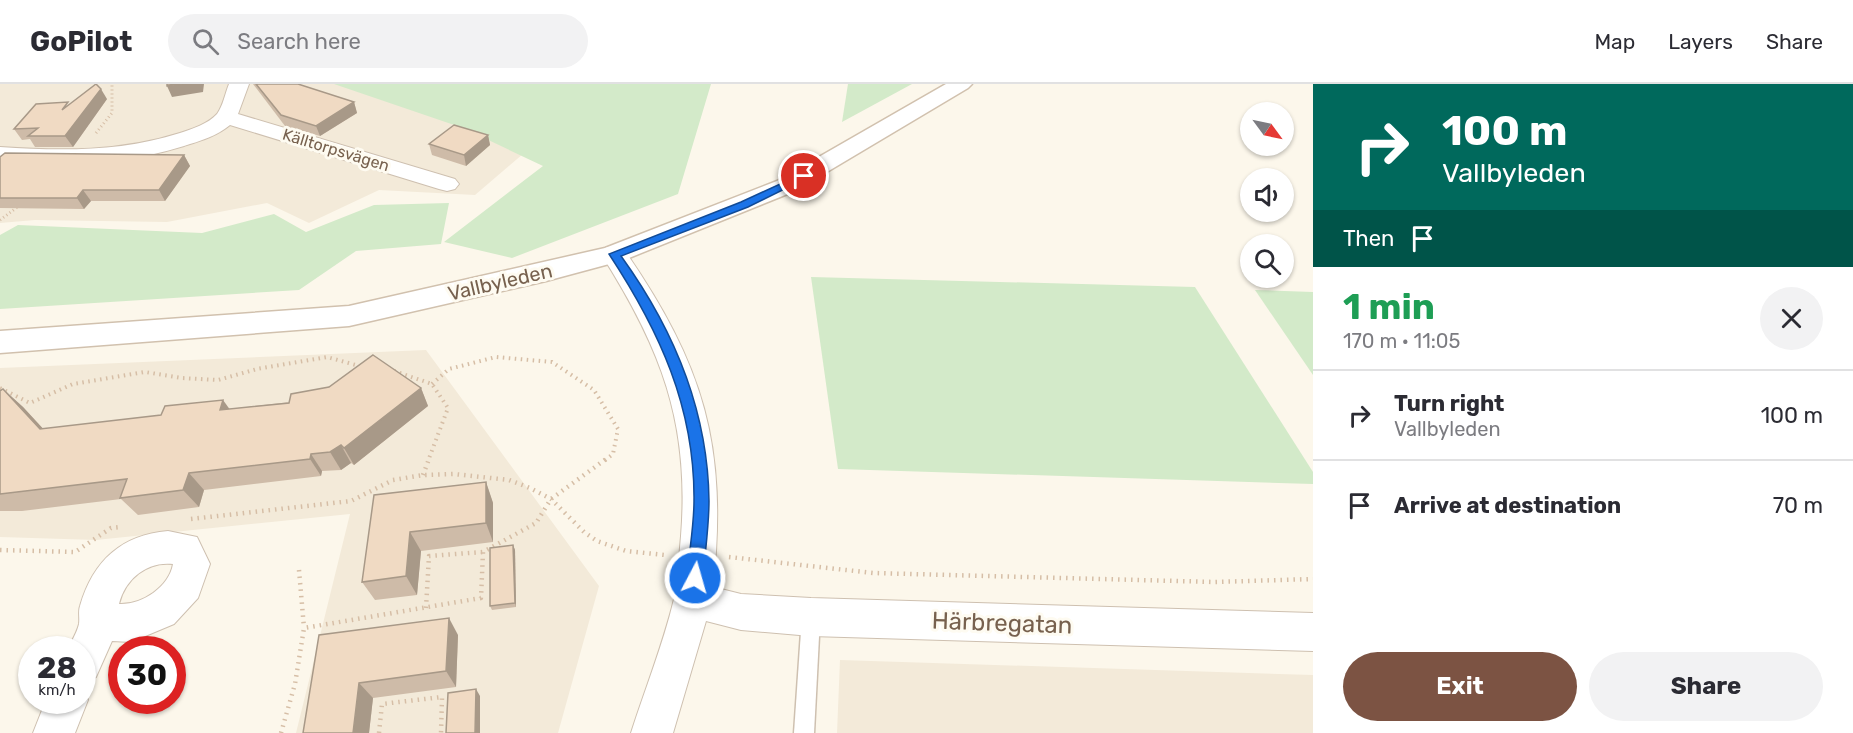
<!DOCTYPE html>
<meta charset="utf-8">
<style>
:root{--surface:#fff;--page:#f2f2f3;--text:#2b2b33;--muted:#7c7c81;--line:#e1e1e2;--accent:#7c5343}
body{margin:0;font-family:Rubik,sans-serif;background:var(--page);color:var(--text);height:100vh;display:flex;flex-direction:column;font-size:22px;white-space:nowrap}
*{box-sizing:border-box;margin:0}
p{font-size:20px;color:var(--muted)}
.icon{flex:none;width:33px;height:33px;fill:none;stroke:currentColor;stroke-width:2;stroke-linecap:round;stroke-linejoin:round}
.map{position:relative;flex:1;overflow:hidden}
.side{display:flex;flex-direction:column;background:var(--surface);width:540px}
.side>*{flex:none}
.top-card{background:#00695c;color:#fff;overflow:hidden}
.needle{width:39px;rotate:123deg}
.controls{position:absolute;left:1240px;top:18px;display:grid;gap:12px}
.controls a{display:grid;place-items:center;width:54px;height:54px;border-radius:50%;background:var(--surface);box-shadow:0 2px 4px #0004;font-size:30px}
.speed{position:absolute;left:18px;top:552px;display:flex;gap:12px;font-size:30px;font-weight:700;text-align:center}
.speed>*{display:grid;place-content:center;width:78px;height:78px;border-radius:50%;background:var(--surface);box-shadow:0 2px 4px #0004;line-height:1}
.speed small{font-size:15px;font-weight:400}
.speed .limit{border:9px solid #d22;background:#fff;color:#111}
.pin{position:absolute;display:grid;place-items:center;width:51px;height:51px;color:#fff;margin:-26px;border:3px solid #fff;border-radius:50%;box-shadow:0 2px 6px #0007}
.me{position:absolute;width:66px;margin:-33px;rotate:6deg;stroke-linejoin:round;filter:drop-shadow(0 0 4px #0008)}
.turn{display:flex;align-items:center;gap:21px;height:126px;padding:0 30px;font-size:27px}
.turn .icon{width:78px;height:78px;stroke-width:2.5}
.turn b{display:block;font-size:42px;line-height:51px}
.then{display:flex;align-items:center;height:57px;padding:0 30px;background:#0003;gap:12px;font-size:22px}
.round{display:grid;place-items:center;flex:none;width:63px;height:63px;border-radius:32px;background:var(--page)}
.overview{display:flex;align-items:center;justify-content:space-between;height:102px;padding:0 30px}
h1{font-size:36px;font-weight:700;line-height:45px;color:#1e9e55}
.action{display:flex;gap:12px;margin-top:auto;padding:12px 30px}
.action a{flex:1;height:69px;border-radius:36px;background:var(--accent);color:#fff;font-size:24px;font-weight:700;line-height:69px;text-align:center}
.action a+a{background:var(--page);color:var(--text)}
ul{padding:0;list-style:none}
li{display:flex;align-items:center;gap:18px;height:90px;padding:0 30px;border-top:2px solid var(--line)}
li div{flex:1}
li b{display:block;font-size:22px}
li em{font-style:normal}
header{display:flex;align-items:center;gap:36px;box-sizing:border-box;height:84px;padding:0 30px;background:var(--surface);border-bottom:2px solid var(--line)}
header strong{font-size:28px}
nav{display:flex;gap:33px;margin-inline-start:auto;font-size:21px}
.search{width:420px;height:54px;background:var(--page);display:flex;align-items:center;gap:15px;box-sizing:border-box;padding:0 21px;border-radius:33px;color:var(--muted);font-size:22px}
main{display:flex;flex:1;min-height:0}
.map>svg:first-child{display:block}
.residential{fill:#f3ead9}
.green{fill:#d3eac9}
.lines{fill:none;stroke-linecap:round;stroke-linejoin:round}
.service-casing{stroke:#cec0b0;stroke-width:3}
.minor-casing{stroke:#cec0b0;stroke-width:2}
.secondary-casing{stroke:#d1c1ae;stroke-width:3}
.path-far2{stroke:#d6bea6;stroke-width:3;stroke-dasharray:1 3;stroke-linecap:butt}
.path-far1{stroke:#d6bea6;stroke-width:4;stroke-dasharray:1.5 4.5;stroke-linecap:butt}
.path{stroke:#d6bea6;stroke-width:4.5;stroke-dasharray:1.5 5;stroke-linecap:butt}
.service{fill:#fff;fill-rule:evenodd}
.minor{fill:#fff;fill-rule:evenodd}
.secondary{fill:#fff;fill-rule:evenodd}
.wall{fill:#cebba8}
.shaded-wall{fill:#a89988}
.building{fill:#f0dac3;stroke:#a89988;stroke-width:1.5}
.route{fill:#1a73e8;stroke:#114b97;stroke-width:1.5}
.labels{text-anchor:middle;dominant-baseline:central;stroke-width:6;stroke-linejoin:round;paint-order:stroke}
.far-street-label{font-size:16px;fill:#77614e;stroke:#fefbf1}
.street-label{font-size:20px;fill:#77614e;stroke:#fefbf1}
.near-street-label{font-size:24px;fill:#77614e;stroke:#fefbf1}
</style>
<header>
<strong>GoPilot</strong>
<div class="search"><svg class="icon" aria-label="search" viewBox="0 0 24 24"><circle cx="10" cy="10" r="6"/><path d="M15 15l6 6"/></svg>Search here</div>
<nav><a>Map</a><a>Layers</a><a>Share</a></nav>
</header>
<main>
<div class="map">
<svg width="1313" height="649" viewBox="0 0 1313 649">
<rect width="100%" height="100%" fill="#fcf7eb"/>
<g class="residential">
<polygon points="0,0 354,0 530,64 475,111 379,106 309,139 267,119 167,138 35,136 0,139"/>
<polygon points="426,266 599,502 558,649 296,649 350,430 96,456 0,453 0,284"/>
<polygon points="840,576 1313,591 1313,649 837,649"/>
</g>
<g class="green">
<polygon points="334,0 711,0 678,110 512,174 444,158 543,82 463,44"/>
<polygon points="848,0 912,0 842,38"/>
<polygon points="449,119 441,160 356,167 299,206 0,225 0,151 18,141 202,149 274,130 306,148 374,121"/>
<polygon points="811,193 1195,203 1313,388 1313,400 838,385"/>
<polygon points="1255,206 1313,208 1313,291"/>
</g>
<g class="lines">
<defs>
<polygon id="service" points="811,524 818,527 820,533 814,649 794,649 802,533 804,527"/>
<g id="minor">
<path d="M229,0H249L238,30L455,95L459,100L455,105L447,107L439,105L230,41C217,52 200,57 184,62C124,81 62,81 0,77V63C61,67 121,68 180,49C192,45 208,40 217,30C223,22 225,10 229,0Z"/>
<path d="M614,162L623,164C704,281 728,361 713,503L741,510L811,514L1313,529V567L811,552L741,546L706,537L673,649H631C645,605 663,561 674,515C678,494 679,473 681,452C690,339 661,264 601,170L605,164Z"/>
<path d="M168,447L197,453L210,480L198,514L174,540L131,558L112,557L96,593L82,599V566H67C71,558 77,549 79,540C80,534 78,528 80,522C93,477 121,451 168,447ZM173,480C169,503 142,521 119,520C125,495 147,477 173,480Z"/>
<polygon points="82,603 88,616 75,649 33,649 46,616 82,616"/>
</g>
<polygon id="secondary" points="946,0 972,0 968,4 795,107 624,176 546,197 349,242 0,269 0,247 349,222 605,164 777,97"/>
</defs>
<use href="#service" class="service-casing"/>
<use href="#minor" class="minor-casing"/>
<use href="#secondary" class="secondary-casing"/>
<g class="path-far2">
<polyline points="96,49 112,29 112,0"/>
<polyline points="0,136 19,122"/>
</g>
<g class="path-far1">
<polyline points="394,287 432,300 448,324 428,377"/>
<polyline points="432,300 449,285 496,273 552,278 594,306 618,345 613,370 604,377"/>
<polyline points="0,304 30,319 73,300 145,288 182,294 218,296 257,285 327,273 363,283"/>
</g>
<g class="path">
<polyline points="423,391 429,375"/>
<polyline points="191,435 351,417 393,396 423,391 454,390 509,396 530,404 551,415 584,448 597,457 626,467 665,471"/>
<polyline points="0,466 75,468 111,444 121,443"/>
<polyline points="729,473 873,489 1215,498 1313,495"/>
<polyline points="299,486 304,544"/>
<polyline points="426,524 429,472 483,468"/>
<polyline points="281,649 295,600 304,544 481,514 483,468 536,439 551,415 606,375"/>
<polyline points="379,649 382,620 442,613 441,649"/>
</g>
<use href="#service" class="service"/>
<use href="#minor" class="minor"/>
<use href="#secondary" class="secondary"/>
</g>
<g class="wall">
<polygon points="253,0 298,0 354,18 357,29 320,52 285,42"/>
<polygon points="107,15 73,63 35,63 30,55 22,56 14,45 70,20"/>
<polygon points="488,51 490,61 466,82 432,71 429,60"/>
<polygon points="184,71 190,82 165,117 91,117 84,125 0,124 0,73"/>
<polygon points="421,304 428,322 354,381 351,379 341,386 322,387 321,392 204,406 199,423 138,431 121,415 22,427 0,427 0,307 3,305 23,323 43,345"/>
<polygon points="486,398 493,419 493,458 421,467 417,511 375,516 362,498 374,411"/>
<polygon points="513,461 515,466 516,523 492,526 490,522"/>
<polygon points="319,551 458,551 456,603 373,614 369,649"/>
</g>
<g class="shaded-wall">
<polygon points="182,0 204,0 203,8 172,13 167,2"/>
<polygon points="101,5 107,15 73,63 65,52"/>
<polygon points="354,18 357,29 320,52 316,42"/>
<polygon points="488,51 490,61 466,82 464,71"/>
<polygon points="184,71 190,82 165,117 159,106"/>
<polygon points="83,106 91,117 84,125 77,114"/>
<polygon points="421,304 428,322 354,381 344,364"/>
<polygon points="3,305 23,323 60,363 40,345"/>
<polygon points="223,316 236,334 220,326"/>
<polygon points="341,361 351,379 341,386 330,368"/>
<polygon points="311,370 322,387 321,392 310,375"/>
<polygon points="189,389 204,406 199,423 183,406"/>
<polygon points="486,398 493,419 493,458 486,439"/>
<polygon points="410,448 421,467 417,511 406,492"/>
<polygon points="513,461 515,466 516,523 515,519"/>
<polygon points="449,534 458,551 456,603 446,587"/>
<polygon points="359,599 373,614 369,649 353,649"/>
<polygon points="476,605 480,612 480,649 475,649"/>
</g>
<g class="building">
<polygon points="96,0 101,5 65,52 28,52 38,44 14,45 36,20 68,18 62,26"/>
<polygon points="167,0 182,0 167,2"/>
<polygon points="256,0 298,0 354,18 316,42 281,31"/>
<polygon points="454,41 488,51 464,71 429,60"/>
<polygon points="5,69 184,71 159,106 83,106 77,114 0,114 0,73"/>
<polygon points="373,271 421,304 344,364 341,361 330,368 311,370 310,375 189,389 183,406 120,414 127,395 0,410 0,307 3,305 40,345 161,331 165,322 223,316 220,326 289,319 291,310 329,303"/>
<polygon points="486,398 486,439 410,448 406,492 362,498 374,411"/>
<polygon points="513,461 515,519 490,522 490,464"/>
<polygon points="449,534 446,587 359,599 353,649 303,649 319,551"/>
<polygon points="476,605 475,649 446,649 448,609"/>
</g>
<path class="route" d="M804,89L809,92L807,94L748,123L621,172C673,244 708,327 709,417C709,442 705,468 703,494L701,499L695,501L689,499L687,494C689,468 694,442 694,417C695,323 659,246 609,170L741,118Z"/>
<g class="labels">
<g class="far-street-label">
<text transform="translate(336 66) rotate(17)">Källtorpsvägen</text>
</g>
<g class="street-label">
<text transform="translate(500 198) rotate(-13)">Vallbyleden</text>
</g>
<g class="near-street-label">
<text transform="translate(1002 539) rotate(2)">Härbregatan</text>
</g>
</g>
</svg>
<div class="controls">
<a><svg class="needle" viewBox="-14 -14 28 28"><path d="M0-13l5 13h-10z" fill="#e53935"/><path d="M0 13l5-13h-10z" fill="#7c7c81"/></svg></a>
<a><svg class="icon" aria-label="sound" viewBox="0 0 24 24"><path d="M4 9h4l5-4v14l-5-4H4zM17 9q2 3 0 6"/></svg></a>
<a><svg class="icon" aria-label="search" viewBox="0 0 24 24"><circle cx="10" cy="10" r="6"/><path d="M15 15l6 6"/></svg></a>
</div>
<div class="speed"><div>28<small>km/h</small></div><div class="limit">30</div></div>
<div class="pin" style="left:804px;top:92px;background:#d93025"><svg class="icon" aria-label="arrive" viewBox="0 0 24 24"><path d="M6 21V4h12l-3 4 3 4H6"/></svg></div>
<svg class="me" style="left:695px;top:494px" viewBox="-20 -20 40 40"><circle r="17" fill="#1a73e8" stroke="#fff" stroke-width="3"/><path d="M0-11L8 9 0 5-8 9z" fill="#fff"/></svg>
</div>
<section class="side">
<div class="top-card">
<div class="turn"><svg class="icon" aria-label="right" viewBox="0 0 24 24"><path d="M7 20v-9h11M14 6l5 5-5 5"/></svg><div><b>100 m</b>Vallbyleden</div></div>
<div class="then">Then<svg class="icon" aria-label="arrive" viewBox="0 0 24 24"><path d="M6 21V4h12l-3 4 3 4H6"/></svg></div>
</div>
<div class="overview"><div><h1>1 min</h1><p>170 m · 11:05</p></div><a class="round"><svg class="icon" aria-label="close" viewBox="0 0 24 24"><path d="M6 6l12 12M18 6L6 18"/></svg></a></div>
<ul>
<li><svg class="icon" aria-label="right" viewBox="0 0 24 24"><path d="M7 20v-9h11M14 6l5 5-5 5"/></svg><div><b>Turn right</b><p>Vallbyleden</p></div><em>100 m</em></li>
<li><svg class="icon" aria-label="arrive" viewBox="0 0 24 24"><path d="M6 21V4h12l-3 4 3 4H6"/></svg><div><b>Arrive at destination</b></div><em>70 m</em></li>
</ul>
<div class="action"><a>Exit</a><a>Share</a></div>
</section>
</main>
